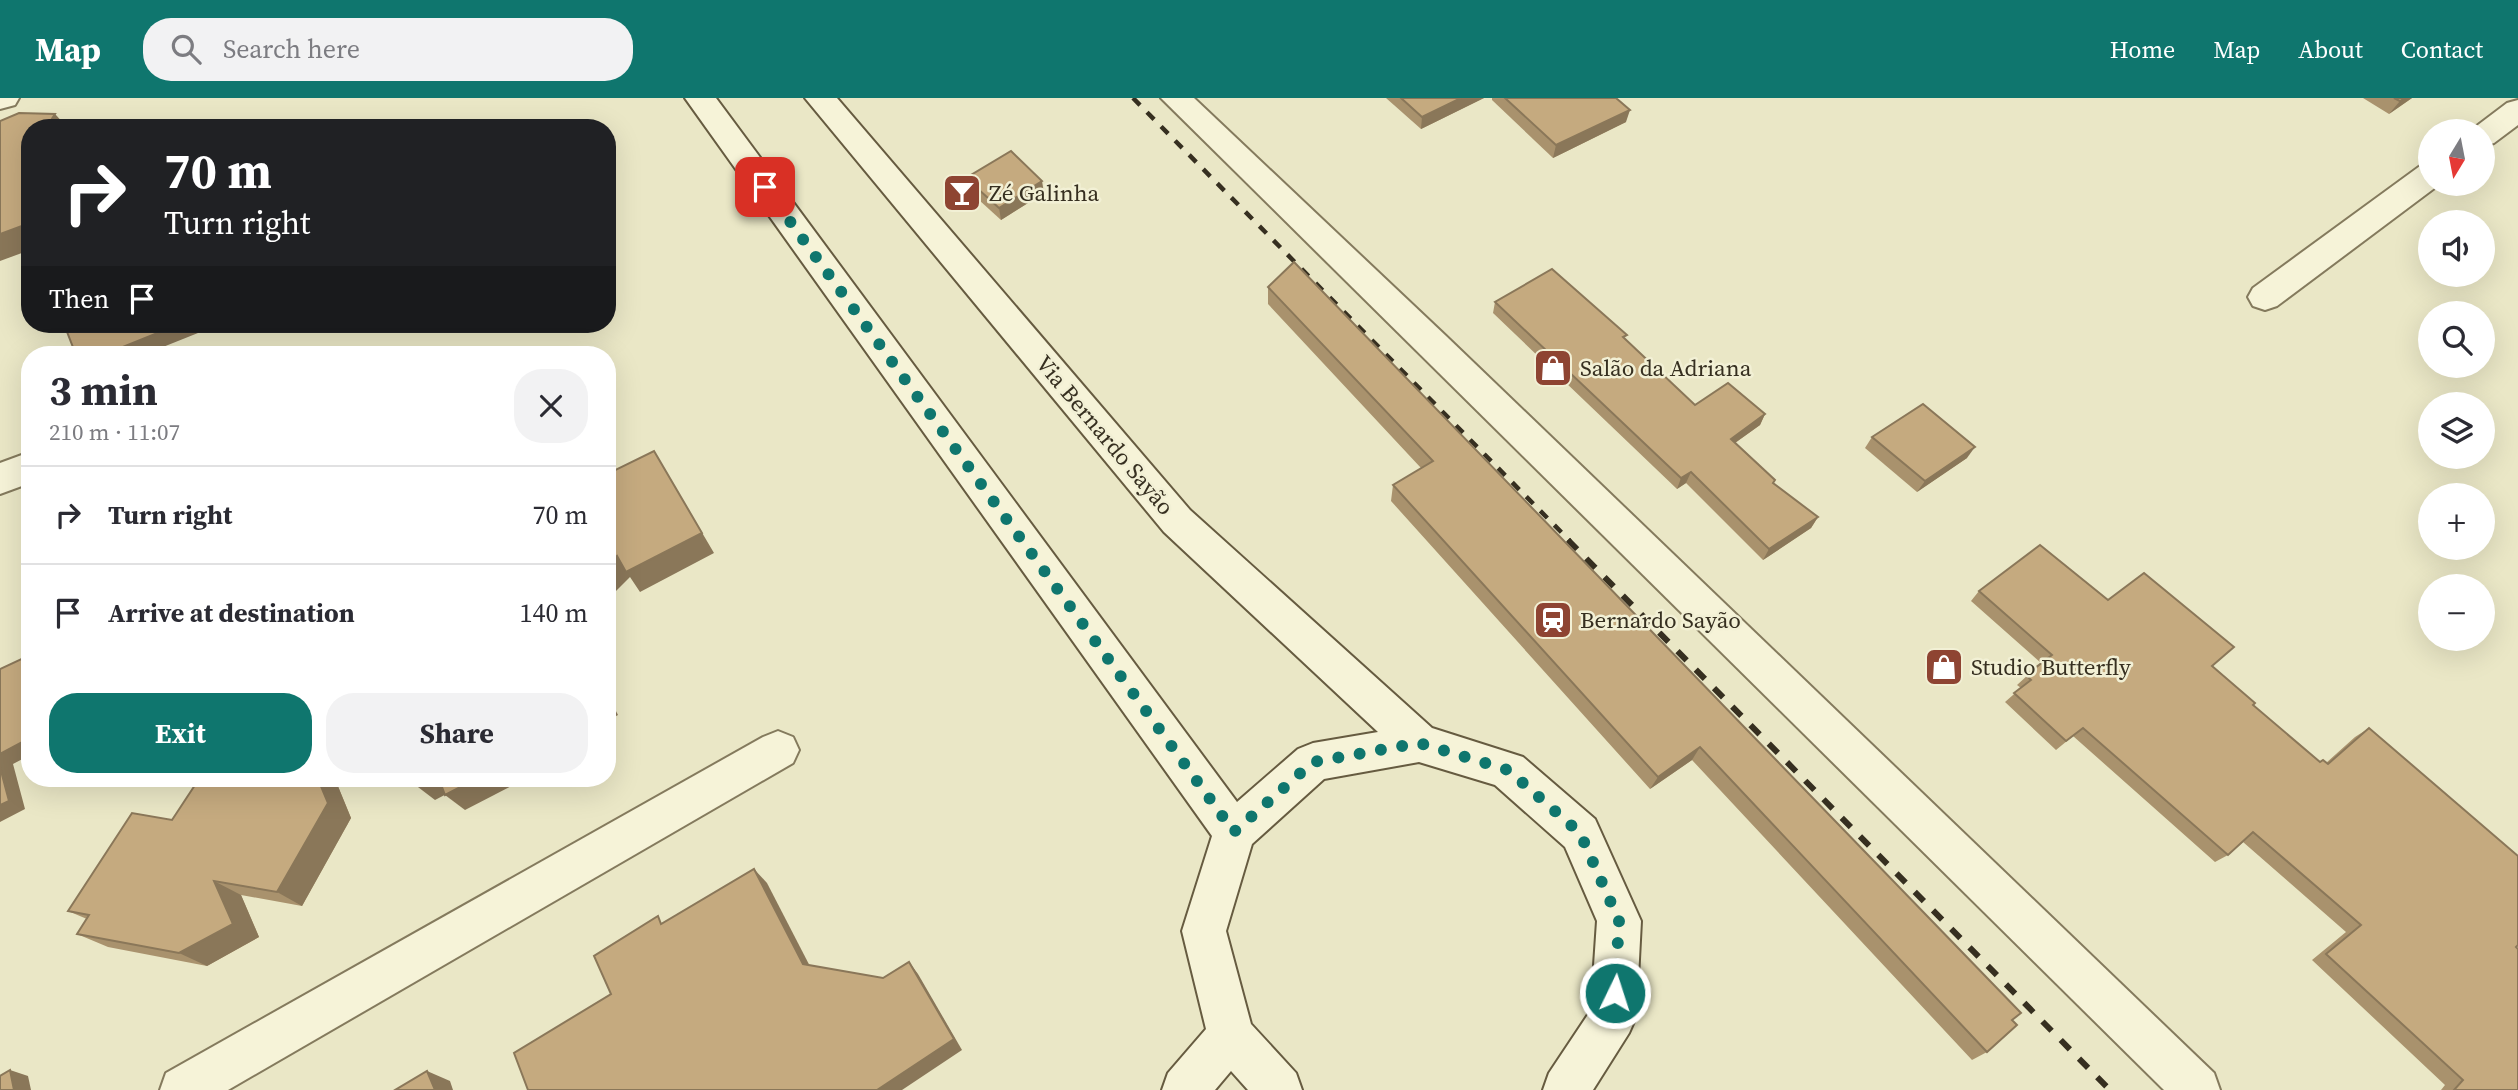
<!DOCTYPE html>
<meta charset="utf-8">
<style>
:root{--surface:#fff;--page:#f2f2f3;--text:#2b2b33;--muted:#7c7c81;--line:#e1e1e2;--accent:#0f766e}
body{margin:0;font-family:"Source Serif 4",serif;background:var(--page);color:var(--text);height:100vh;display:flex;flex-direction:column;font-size:26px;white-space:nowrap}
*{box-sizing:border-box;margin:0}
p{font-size:23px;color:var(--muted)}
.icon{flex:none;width:38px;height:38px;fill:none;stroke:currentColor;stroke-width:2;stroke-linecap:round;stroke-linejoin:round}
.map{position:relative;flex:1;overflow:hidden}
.sheet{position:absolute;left:21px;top:248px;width:595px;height:441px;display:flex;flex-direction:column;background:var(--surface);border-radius:28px;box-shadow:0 7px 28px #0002}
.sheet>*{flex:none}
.guide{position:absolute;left:21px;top:21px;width:595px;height:214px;border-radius:28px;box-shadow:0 7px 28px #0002;background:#202124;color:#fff;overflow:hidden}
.needle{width:46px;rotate:190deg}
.fabs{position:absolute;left:2418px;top:21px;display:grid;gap:14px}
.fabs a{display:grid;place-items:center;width:77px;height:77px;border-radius:50%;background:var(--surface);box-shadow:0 7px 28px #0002;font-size:35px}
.pin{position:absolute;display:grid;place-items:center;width:60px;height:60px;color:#fff;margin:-30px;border-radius:14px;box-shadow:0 4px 10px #0006}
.me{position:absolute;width:77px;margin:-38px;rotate:4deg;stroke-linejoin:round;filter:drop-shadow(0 0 5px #0008)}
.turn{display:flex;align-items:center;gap:24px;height:147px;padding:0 28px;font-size:32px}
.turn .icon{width:91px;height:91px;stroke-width:2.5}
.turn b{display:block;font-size:49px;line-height:60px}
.then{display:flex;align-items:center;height:66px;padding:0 28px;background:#0003;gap:14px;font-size:26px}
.round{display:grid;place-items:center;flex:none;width:74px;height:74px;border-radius:28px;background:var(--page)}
.headline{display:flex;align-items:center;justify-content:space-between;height:119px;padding:0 28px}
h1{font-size:42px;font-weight:700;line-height:52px}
.primary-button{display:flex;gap:14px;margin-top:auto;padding:14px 28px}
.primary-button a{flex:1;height:80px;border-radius:28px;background:var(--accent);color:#fff;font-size:28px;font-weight:700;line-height:80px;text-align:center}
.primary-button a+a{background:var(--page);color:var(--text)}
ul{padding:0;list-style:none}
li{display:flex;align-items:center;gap:21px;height:98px;padding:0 28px;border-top:2px solid var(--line)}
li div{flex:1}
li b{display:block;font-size:26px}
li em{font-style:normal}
header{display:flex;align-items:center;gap:42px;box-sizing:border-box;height:98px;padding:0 35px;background:var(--accent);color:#fff}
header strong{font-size:33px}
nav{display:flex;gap:38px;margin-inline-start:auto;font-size:24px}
.search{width:490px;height:63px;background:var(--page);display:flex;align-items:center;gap:18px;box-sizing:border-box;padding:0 24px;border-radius:28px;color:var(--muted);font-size:26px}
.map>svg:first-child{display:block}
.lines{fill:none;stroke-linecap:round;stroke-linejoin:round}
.minor-casing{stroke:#847a5d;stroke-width:4}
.secondary-casing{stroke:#665b40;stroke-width:4}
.minor{fill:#f6f3d8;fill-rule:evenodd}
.secondary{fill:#f6f3d8;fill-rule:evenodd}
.rail-far1{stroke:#362f20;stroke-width:4.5;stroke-dasharray:10 10;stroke-linecap:butt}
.rail{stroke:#362f20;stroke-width:6;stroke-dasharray:13 13;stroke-linecap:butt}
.wall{fill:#a9926d}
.shaded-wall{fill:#8a7759}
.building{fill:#c5aa7f;stroke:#8a7759;stroke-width:2}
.route{stroke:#0f766e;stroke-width:12;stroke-dasharray:0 21.6}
.labels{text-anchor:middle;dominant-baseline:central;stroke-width:5;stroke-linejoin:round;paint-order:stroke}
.poi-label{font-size:23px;fill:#362f20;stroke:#f2f0d5;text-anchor:start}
.street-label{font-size:23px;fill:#362f20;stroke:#f2f0d5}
</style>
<header>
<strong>Map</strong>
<div class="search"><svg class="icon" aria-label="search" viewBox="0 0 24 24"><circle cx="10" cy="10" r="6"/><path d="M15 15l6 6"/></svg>Search here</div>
<nav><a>Home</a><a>Map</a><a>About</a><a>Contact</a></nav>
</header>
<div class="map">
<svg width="2518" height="992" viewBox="0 0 2518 992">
<rect width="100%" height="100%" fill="#eae7c6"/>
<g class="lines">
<defs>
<g id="minor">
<polygon points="0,0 19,0 15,7 0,11"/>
<polygon points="1161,0 1194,0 1446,238 2214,975 2220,992 2164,992"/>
<polygon points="2518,2 2518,27 2494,45 2483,48 2483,33 2470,33 2507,5"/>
<polygon points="2431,65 2431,86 2440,86 2277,208 2265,212 2253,208 2248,199 2253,190 2420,68"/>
<polygon points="30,354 30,385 0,396 0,365"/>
<polygon points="778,633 793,639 799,652 793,665 228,992 160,992 166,975 763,639"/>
</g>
<polygon id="secondary" points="685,0 716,0 1237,704 1298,651 1313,645 1378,634 1164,434 805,0 837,0 1190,412 1432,630 1523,659 1595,721 1641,823 1636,919 1629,935 1593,992 1543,992 1549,975 1591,912 1597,823 1565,749 1495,687 1419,664 1324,681 1252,746 1226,833 1251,926 1296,975 1302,992 1248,992 1231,973 1215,992 1162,992 1168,975 1206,931 1182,833 1212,738"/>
</defs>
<use href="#minor" class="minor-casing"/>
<use href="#secondary" class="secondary-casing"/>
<use href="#minor" class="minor"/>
<use href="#secondary" class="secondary"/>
<polyline class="rail-far1" points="1133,0 1570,443"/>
<polyline class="rail" points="1568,442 2110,992"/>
</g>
<g class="wall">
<polygon points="1386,0 1484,0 1421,31"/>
<polygon points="1492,0 1616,0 1626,24 1553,60 1492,2"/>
<polygon points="2363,0 2412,0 2389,16"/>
<polygon points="966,80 1044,95 1001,122 968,92"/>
<polygon points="1268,189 2012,922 1987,954 1972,962 1692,662 1650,691 1391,403 1393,387 1421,370 1268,206"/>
<polygon points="1495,204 1625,241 1695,307 1765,316 1760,327 1735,345 1773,386 1818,419 1811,430 1763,462 1686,385 1677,391 1493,215"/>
<polygon points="1872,339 1967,360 1917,394 1865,350"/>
<polygon points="1979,493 2108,502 2212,568 2253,607 2320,664 2326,665 2355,639 2369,630 2516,849 2518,992 2441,992 2445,987 2312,862 2346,834 2243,744 2228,757 2215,764 2073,638 2056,652 2005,604 2021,590 2017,587 2041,565 1971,503"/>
<polygon points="199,681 335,681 351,720 302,808 241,797 259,839 207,868 108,849 77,836 87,821 68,813 172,722"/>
</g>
<g class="shaded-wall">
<polygon points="1461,0 1484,0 1421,31 1422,19"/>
<polygon points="2405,0 2412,0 2389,16 2400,3"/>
<polygon points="1630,12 1626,24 1553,60 1556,47"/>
<polygon points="55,16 68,30 46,30"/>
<polygon points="1042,83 1044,95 1001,122 999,110"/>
<polygon points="30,125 30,152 0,163 0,136"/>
<polygon points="180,226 200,226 203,233 143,257 103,257"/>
<polygon points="1765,316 1760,327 1725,352 1731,341"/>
<polygon points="1975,349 1967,360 1917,394 1925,383"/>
<polygon points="654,353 714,455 640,494 630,479 607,502 607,468"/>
<polygon points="1691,374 1686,385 1677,391 1681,380"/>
<polygon points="1818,419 1811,430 1763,462 1769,451"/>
<polygon points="607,596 618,617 607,623"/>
<polygon points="30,640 30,657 13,666 25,711 0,724 0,656"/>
<polygon points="1700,649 1692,662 1650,691 1658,679"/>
<polygon points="318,681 335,681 351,720 302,808 277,794"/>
<polygon points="424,681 444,681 456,691 435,702 414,686"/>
<polygon points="476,681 525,681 465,712 445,697"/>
<polygon points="754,771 767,785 815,878 803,866"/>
<polygon points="214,783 241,797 259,839 207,868 179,855"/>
<polygon points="909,864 918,876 962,952 902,992 877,992"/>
<polygon points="10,972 28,978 31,992 14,992"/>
<polygon points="427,973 450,983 453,992 435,992"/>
</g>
<g class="building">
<polygon points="1401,0 1461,0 1422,19"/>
<polygon points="1505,0 1616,0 1630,12 1556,47"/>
<polygon points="2394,0 2405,0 2400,3"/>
<polygon points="19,15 55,16 46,30 30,30 30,125 0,136 0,23"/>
<polygon points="1011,53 1042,83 999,110 966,80"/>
<polygon points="1294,164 2021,915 2012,922 2017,927 1987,954 1700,649 1658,679 1393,387 1433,363 1268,189"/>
<polygon points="1552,171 1627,237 1623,239 1695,307 1728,285 1765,316 1731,341 1775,382 1773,385 1818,419 1769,451 1691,374 1681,380 1495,204"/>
<polygon points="64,226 180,226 103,257 76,257"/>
<polygon points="1923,306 1975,349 1925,383 1872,339"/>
<polygon points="654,353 702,435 626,474 617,458 607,468 607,376"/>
<polygon points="2040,447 2108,502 2144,475 2234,549 2212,568 2255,605 2253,607 2320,664 2323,662 2328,666 2369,630 2518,758 2518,847 2516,849 2518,851 2518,992 2454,992 2463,982 2326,856 2361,827 2253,734 2228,757 2083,630 2066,643 2014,595 2031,582 2026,577 2052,557 1979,493"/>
<polygon points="30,557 30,640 0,656 0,571"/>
<polygon points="0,669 9,703 0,707"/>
<polygon points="199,681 318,681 328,705 277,794 214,783 233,826 179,855 77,836 89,817 68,813 132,715 172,722"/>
<polygon points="412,681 424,681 414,686"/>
<polygon points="439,681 476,681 445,697"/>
<polygon points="754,771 803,866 883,880 909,864 954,941 877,992 528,992 514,955 611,896 594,858 658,818 661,826"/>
<polygon points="10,972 14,992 0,992 0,978"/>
<polygon points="427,973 435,992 395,992"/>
</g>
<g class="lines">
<polyline class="route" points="765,89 1234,734 1313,664 1419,645 1508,672 1580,735 1619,823 1615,895"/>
</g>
<defs>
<symbol id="bar-square" viewBox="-11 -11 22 22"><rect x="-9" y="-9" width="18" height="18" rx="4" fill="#8e4432" stroke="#f2f0d5"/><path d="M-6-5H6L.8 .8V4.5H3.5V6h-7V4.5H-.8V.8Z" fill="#fff"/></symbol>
<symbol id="shop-square" viewBox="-11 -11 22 22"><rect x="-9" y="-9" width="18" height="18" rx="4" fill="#8e4432" stroke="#f2f0d5"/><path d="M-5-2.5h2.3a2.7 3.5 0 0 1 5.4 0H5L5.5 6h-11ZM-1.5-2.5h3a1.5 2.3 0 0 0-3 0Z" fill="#fff"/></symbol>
<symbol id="station-square" viewBox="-11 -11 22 22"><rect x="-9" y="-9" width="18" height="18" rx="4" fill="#8e4432" stroke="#f2f0d5"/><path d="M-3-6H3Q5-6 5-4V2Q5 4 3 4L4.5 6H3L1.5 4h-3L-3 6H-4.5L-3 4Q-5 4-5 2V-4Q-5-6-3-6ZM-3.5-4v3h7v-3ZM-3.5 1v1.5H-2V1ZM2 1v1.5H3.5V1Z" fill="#fff"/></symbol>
</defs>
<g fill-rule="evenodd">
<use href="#bar-square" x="940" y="73" width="44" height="44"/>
<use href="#shop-square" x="1531" y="248" width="44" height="44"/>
<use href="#station-square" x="1531" y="500" width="44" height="44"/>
<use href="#shop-square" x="1922" y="547" width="44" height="44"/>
</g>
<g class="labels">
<g class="poi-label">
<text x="989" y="95">Zé Galinha</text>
<text x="1580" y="270">Salão da Adriana</text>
<text x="1580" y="522">Bernardo Sayão</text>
<text x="1971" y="569">Studio Butterfly</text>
</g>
<g class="street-label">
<text transform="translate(1105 337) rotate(50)">Via Bernardo Sayão</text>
</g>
</g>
</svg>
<div class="fabs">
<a><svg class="needle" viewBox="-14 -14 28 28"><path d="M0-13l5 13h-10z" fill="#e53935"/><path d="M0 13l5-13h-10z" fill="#7c7c81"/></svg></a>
<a><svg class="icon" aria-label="sound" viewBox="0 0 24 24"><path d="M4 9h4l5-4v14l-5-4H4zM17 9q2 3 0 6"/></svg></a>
<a><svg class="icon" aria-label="search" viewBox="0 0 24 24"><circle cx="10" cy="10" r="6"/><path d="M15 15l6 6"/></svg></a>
<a><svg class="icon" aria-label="layers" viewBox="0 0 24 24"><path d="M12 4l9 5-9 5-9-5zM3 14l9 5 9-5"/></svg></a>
<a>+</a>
<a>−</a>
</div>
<div class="pin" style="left:765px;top:89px;background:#d93025"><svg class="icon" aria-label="arrive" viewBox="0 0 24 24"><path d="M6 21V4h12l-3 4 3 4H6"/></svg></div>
<svg class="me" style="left:1615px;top:895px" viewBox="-20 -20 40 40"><circle r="17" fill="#0f766e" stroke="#fff" stroke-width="3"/><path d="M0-11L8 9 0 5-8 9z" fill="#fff"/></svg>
<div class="guide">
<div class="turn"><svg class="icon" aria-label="right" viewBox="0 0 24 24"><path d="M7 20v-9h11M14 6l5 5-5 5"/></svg><div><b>70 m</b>Turn right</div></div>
<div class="then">Then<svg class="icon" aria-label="arrive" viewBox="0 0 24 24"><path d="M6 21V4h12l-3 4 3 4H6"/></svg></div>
</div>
<section class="sheet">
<div class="headline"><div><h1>3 min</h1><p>210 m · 11:07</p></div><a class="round"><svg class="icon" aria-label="close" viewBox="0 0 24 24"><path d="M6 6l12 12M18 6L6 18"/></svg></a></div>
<ul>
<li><svg class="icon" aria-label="right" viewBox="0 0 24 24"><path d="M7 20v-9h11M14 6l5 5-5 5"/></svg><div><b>Turn right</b></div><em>70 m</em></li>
<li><svg class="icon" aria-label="arrive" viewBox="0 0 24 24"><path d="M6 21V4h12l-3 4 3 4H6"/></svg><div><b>Arrive at destination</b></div><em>140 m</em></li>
</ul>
<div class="primary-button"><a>Exit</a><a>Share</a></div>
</section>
</div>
